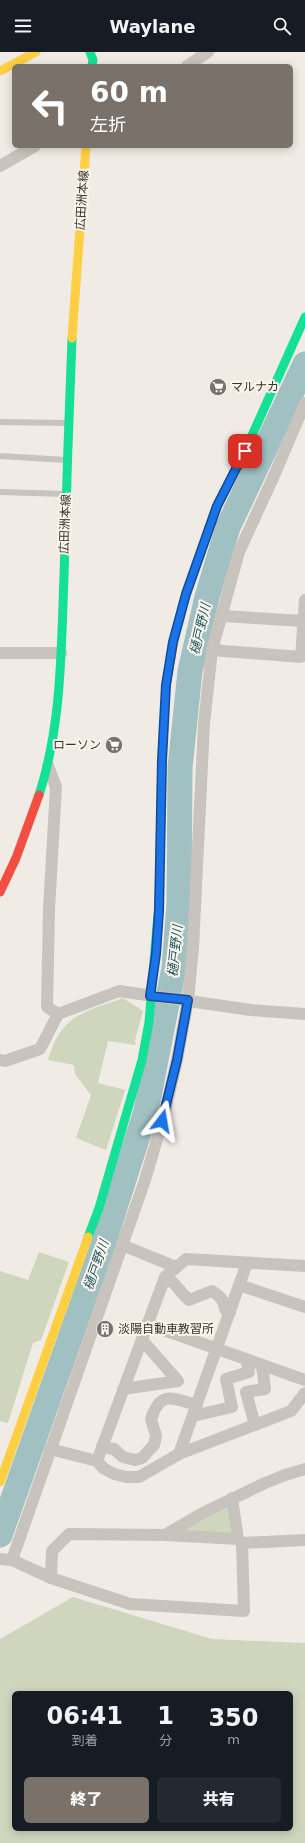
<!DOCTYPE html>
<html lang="ja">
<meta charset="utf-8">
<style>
:root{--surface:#171b24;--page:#242831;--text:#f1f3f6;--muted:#9ea1a6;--accent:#7a716b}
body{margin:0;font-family:"DejaVu Sans","Noto Sans JP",sans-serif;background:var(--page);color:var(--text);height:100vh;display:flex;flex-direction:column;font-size:15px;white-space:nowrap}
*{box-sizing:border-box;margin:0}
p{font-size:13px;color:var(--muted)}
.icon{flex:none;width:22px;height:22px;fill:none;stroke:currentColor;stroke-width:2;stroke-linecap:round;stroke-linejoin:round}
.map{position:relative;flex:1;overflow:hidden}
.details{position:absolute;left:12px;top:1639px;width:281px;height:140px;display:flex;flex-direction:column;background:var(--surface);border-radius:6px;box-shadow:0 2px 10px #0003}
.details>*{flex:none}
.hud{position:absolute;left:12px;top:12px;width:281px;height:84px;border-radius:6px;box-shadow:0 2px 10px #0003;background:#7a716b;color:#fff;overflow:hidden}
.pin{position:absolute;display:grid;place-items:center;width:34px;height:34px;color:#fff;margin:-17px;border-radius:8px;box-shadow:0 2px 6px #0006}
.me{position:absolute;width:44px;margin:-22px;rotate:14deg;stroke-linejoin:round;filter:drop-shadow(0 0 3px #0008)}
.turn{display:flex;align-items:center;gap:14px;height:84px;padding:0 12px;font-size:18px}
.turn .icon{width:52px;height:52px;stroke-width:2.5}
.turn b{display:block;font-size:28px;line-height:34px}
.eta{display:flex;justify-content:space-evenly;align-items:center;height:68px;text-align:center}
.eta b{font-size:24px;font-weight:800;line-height:28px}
.action{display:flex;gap:8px;margin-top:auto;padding:8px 12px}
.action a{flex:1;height:46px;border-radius:6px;background:var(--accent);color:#fff;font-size:16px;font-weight:800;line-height:46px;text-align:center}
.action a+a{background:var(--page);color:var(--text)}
header{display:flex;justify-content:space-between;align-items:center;height:52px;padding:0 12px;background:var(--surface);font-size:18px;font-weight:800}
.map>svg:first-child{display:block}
.green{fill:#d0d6be;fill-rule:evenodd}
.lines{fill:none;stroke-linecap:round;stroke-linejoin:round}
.river{stroke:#a0c0c1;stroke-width:25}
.lane{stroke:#c9c3bd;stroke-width:6}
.street{stroke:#c9c3bd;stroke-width:12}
.fast{stroke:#16e098;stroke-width:9}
.slow{stroke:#ffcf43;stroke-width:9}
.jam{stroke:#f24e42;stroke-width:9}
.route-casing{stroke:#114b97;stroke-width:10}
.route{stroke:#1a73e8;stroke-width:7}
.labels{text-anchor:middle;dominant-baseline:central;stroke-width:4;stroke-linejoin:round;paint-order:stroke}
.street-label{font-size:12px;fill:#3a302a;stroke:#fbf5ed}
.poi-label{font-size:12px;fill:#3a302a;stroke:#fbf5ed;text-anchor:start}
.water-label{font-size:13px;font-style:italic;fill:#1e565e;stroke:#fbf5ed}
</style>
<header><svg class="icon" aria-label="menu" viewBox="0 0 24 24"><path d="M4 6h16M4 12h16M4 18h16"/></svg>Waylane<svg class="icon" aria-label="search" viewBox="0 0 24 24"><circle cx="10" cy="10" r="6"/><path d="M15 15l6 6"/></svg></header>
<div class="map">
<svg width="305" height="1791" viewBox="0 0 305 1791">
<rect width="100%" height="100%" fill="#f0ebe4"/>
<g class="green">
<path d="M123,946L143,959L135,988L136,993L108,989L98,1031L125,1038L106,1098L76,1086L91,1043L75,1022L74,1013L48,1008C62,962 82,961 123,946Z"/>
<polygon points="39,1200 69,1210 41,1288 33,1291 8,1371 0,1369 0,1219 28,1228"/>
<polygon points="228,1456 231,1481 179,1479"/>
<path d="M73,1545L212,1587L305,1591V1791H0V1587ZM14,1641H291V1777H14Z"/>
</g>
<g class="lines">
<polyline class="river" points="0,1483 102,1196 146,1059 174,916 179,852 180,716 190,619 207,545 228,475 305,312"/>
<g class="lane">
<polyline points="0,370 68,371"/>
<polyline points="0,404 66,408"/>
<polyline points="0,440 65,442"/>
</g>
<g class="street">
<polyline points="187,14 208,0"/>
<polyline points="0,114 35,94"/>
<polyline points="221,564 304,569"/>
<polyline points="212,598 301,605 305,548"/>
<polyline points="0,601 61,601"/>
<polyline points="48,714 56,735 49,857 47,955 58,962"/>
<polyline points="0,1008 5,1009 40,997 58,962 119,939 251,958 305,962"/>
<polyline points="122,1193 176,1215"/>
<path d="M165,1225C178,1232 178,1239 189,1248L212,1239C220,1244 224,1248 225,1257L230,1260"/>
<polyline points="239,1233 305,1255"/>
<polyline points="147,1272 305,1328"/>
<polyline points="123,1337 178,1329 142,1288"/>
<polyline points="193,1364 232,1355 226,1327 249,1320 246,1307"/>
<polyline points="255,1373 246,1340 265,1337 262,1313"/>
<path d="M102,1395L114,1397L123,1405L135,1408L142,1406L154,1393L156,1384L151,1367C161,1337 173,1347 197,1353"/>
<polyline points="50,1397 97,1409 103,1416 114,1422 126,1425 139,1425 179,1402 291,1359 305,1341"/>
<polyline points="179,1402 247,1211"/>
<polyline points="97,1409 165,1225 186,1207 305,1214"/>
<polyline points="232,1446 238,1487"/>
<polyline points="165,1483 238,1487 242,1491 305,1488"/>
<polyline points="0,1507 12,1508 51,1526 130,1552 244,1559 242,1491"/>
<polyline points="12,1508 145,1128 165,1060 177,1008 188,948 193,896 204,672 212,598 239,500 273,426 305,351"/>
<polyline points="51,1526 52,1499 69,1482 165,1483 201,1462 265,1431 285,1423 305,1417"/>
</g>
<g class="fast">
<polyline points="90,0 93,8 92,14"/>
<polyline points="175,584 186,542 217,454 245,399 305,265"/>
<path d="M39,743C62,672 61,598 64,524C66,445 69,365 72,286"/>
<polyline points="88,1185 99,1156 142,1008 149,970 159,850"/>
</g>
<g class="slow">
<polyline points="0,19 36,0"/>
<polyline points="72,286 86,94"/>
<polyline points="159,850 162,708 166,633 175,584"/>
<polyline points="0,1430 88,1185"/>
</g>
<polyline class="jam" points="0,840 16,806 39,743"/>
</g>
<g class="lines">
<defs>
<polyline id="route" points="162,1069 177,1008 188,948 150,944 156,902 159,859 162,708 166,633 173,590 186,542 217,454 245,399"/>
</defs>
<use href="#route" class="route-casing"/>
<use href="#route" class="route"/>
</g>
<defs>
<symbol id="supermarket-disc" viewBox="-11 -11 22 22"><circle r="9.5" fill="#7a716b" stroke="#fbf5ed"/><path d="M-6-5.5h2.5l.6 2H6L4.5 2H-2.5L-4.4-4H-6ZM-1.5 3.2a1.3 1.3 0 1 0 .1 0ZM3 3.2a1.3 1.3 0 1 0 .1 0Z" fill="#fff"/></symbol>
<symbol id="building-disc" viewBox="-11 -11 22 22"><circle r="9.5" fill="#7a716b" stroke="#fbf5ed"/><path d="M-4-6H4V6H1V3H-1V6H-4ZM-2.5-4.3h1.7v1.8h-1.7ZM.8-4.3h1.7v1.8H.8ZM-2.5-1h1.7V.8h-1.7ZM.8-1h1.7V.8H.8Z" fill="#fff"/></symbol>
</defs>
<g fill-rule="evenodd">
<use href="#supermarket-disc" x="208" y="325" width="20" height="20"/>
<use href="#supermarket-disc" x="104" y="683" width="20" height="20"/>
<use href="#building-disc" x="95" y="1267" width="20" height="20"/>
</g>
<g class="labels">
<g class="street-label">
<text transform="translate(82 148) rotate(-86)">広田洲本線</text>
<text transform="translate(65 472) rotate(-88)">広田洲本線</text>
</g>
<g class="poi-label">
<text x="231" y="335">マルナカ</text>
<text x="101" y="693" text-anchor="end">ローソン</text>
<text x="118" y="1277">淡陽自動車教習所</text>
</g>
<g class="water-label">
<text transform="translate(200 577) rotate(-77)">樋戸野川</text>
<text transform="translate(175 899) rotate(-84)">樋戸野川</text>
<text transform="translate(96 1213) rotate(-71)">樋戸野川</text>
</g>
</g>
</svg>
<div class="pin" style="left:245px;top:399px;background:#d93025"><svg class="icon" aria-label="arrive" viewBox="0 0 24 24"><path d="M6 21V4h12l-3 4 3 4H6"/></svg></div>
<svg class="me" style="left:162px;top:1069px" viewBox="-20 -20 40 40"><path d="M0-17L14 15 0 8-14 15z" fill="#1a73e8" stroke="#fff" stroke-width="4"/></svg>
<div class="hud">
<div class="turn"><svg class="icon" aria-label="left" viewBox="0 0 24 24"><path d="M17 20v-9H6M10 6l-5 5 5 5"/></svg><div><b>60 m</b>左折</div></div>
</div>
<section class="details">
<div class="eta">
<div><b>06:41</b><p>到着</p></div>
<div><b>1</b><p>分</p></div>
<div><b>350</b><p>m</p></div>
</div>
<div class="action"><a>終了</a><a>共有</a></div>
</section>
</div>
